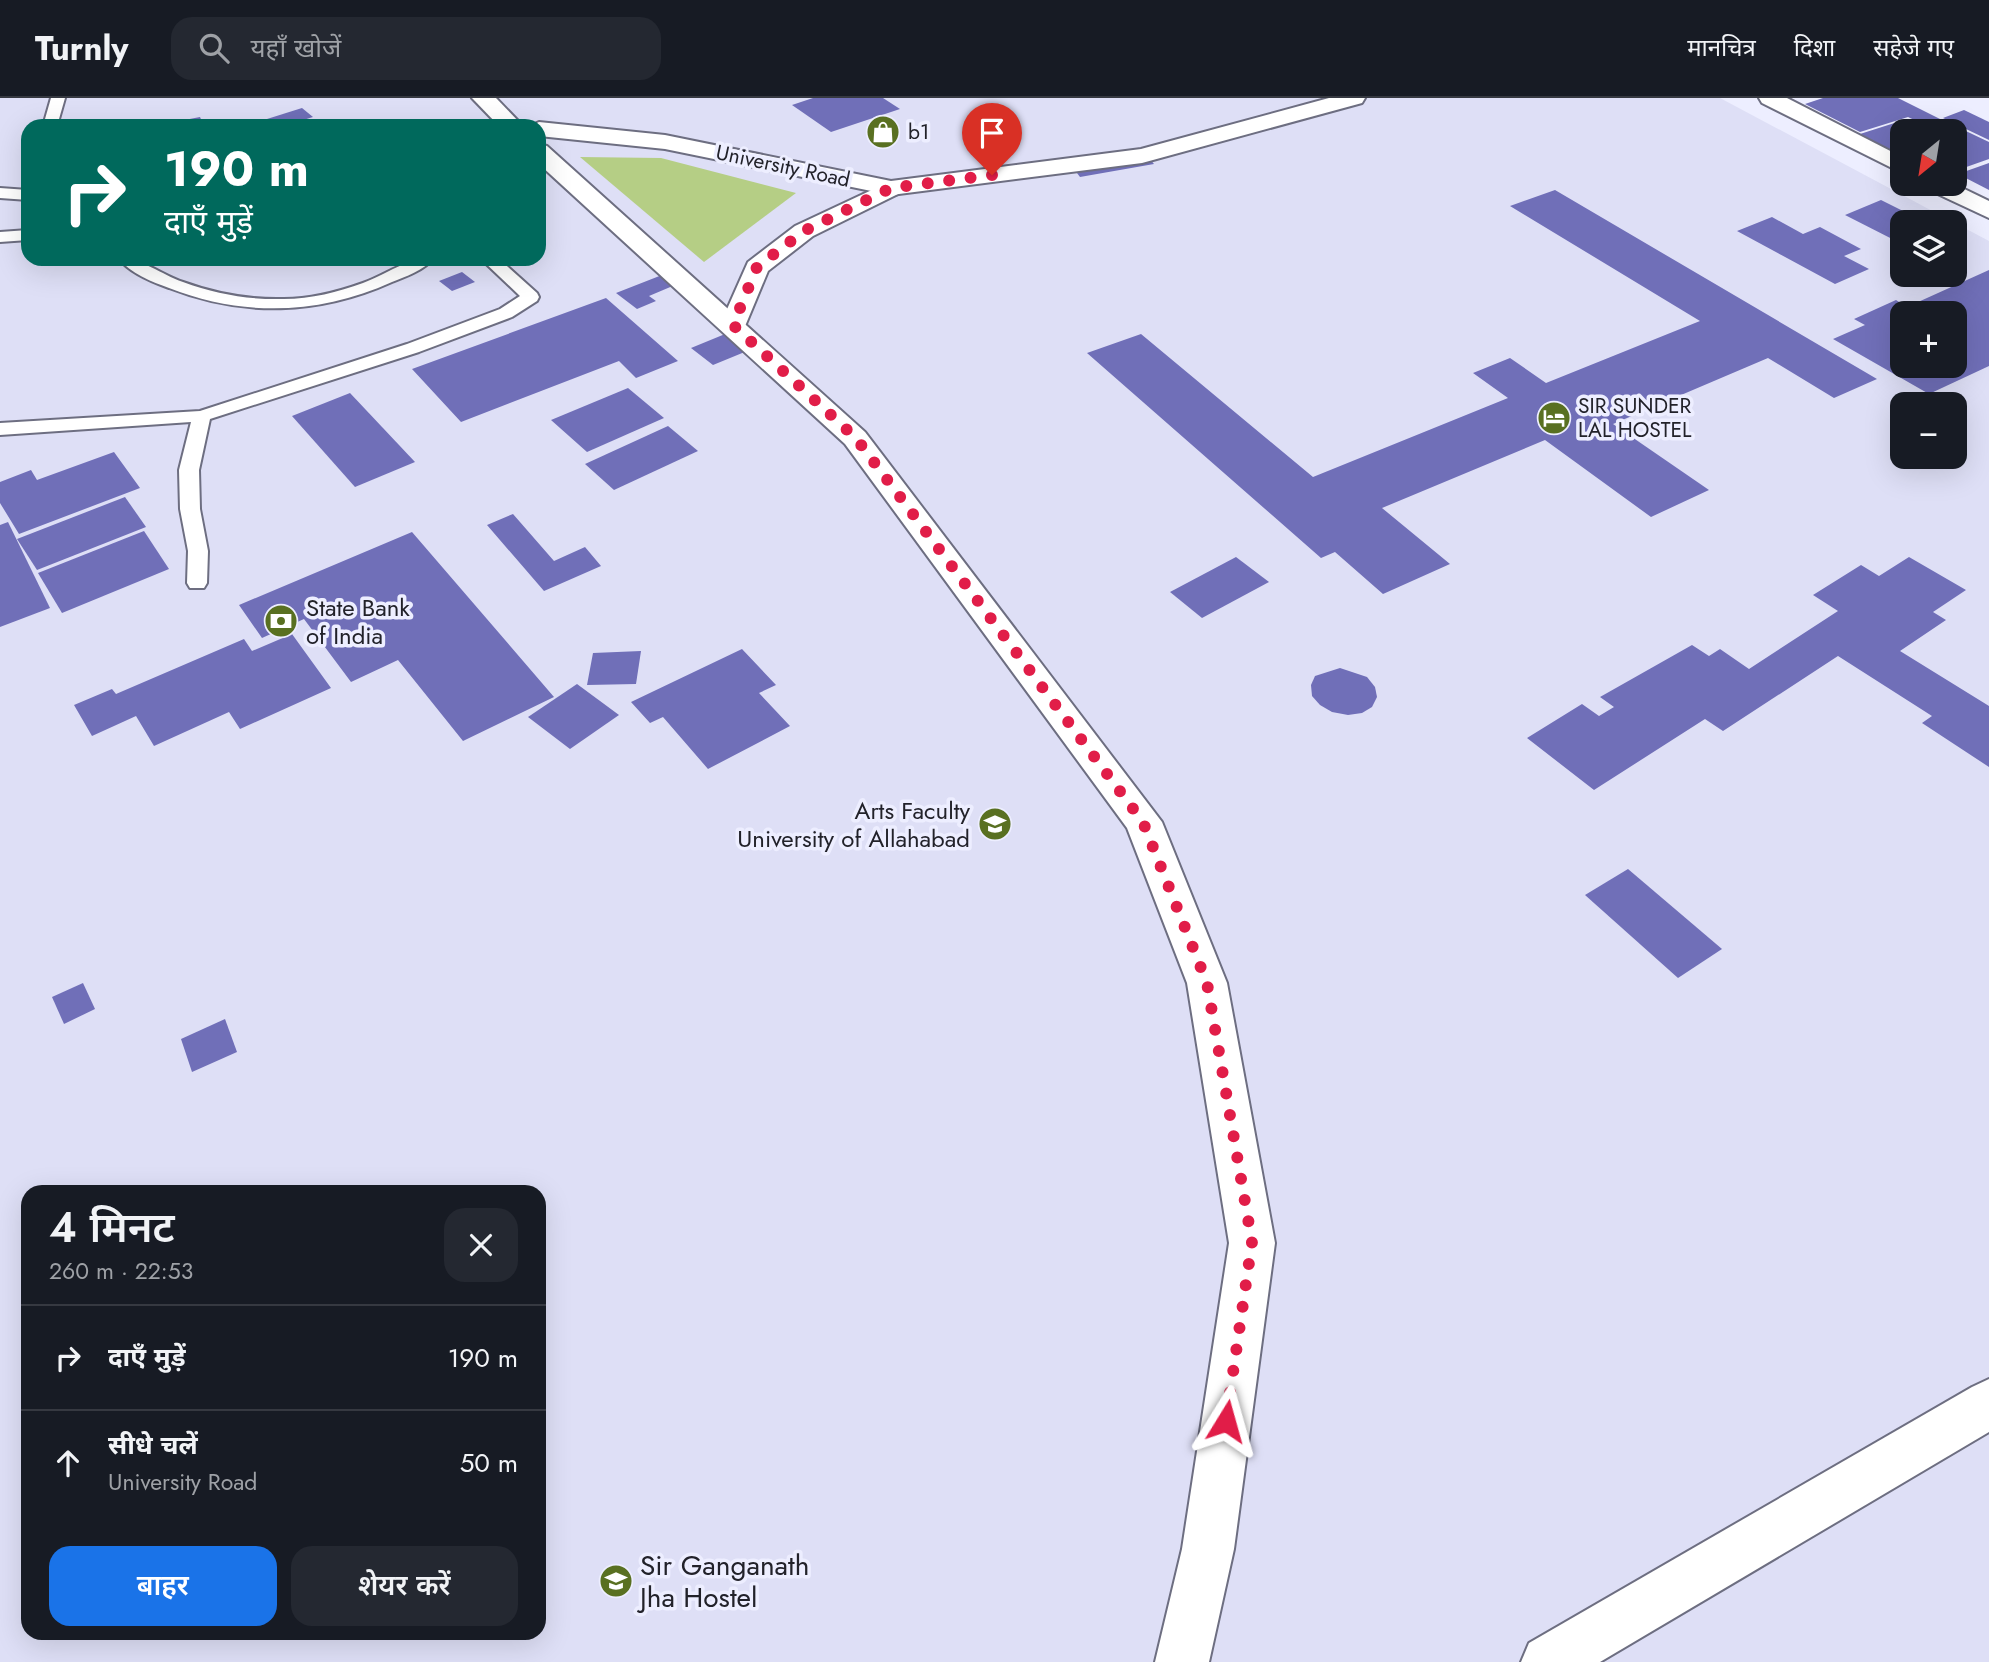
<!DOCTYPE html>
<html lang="hi">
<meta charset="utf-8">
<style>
:root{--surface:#171b24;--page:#242831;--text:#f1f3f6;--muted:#9ea1a6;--line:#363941;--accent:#1a73e8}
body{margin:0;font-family:Jost,"Noto Sans Devanagari",sans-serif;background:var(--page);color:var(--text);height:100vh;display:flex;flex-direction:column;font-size:26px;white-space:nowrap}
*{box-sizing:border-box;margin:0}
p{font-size:23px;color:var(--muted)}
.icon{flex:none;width:38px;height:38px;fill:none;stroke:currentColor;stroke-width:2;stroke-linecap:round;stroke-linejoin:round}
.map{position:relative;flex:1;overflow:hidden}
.panel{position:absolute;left:21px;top:1087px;width:525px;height:455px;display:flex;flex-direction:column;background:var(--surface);border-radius:21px;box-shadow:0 7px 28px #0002}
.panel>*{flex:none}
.banner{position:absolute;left:21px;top:21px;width:525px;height:147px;border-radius:21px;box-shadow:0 7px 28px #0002;background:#00695c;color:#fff;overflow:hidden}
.needle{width:46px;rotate:210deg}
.fabs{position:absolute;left:1890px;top:21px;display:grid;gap:14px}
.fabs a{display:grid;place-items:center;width:77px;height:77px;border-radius:14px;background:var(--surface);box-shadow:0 7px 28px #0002;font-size:35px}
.pin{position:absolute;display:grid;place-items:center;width:60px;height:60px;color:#fff;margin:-72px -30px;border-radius:50% 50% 50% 0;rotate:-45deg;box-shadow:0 0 7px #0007}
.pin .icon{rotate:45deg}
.me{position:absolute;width:77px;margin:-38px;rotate:8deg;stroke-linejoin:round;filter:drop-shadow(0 0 5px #0008)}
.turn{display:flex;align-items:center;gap:24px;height:147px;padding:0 28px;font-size:32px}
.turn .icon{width:91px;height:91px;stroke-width:2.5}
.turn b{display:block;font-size:49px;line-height:60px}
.round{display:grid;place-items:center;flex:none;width:74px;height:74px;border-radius:21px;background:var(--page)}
.headline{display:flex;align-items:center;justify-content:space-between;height:119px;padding:0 28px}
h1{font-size:42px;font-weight:600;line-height:52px}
.button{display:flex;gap:14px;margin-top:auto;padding:14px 28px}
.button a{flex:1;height:80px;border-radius:21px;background:var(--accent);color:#fff;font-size:28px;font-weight:600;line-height:80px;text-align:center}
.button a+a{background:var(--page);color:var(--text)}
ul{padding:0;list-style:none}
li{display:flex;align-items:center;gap:21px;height:105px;padding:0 28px;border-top:2px solid var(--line)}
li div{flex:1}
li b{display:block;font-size:26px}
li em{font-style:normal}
header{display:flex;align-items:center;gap:42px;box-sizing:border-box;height:98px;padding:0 35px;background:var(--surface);border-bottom:2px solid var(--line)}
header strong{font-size:33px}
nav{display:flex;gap:38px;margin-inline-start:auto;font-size:24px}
.search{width:490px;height:63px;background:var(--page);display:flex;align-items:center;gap:18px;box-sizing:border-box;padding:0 24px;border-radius:21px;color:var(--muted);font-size:26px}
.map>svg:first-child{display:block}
.built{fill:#dedff6;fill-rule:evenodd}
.green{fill:#b5ce85}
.building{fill:#706fb8;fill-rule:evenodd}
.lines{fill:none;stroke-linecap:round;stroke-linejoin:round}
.lane-casing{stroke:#6d6e81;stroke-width:4}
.street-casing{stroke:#6d6e81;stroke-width:4}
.secondary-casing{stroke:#6d6e81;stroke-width:4}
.lane{fill:#fff;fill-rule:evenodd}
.street{fill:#fff;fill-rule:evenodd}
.secondary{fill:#fff;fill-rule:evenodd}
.route{stroke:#e11d48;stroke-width:12;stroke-dasharray:0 21.6}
.labels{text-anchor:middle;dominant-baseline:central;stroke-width:7;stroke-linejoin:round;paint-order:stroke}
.far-poi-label{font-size:21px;fill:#22222a;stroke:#edeeff;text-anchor:start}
.far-street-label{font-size:21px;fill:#22222a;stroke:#edeeff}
.poi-label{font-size:24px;fill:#22222a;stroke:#edeeff;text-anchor:start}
.near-poi-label{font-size:28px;fill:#22222a;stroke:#edeeff;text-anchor:start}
</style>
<header>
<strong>Turnly</strong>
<div class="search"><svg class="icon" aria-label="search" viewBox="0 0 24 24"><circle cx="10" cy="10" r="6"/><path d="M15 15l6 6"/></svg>यहाँ खोजें</div>
<nav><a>मानचित्र</a><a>दिशा</a><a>सहेजे गए</a></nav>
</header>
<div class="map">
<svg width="1989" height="1564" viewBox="0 0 1989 1564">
<rect width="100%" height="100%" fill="#edeeff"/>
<path class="built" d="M0,0H1720L1953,124H1902V177H1955V125L1989,143V1564H0ZM28,28H539V161H28ZM1902,215H1955V268H1902ZM1902,306H1955V359H1902ZM28,1094H539V1535H28Z"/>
<polygon class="green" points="580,59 661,60 796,95 704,164"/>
<g class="building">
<polygon points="813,0 883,0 900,11 831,34 792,7"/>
<polygon points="1823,0 1898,0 1948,25 1931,30 1908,19 1860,34 1805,6"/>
<polygon points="302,10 313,19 284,28 276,28 267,21"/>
<polygon points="1964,12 1989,24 1989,42 1943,20"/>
<polygon points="200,19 204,28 170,28 169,25"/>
<polygon points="1907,21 1931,32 1951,26 1989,44 1989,61 1955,73 1955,33 1902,33 1902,58 1860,36"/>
<polygon points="1148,59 1154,66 1080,79 1074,71"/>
<polygon points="1989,65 1989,92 1958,76"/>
<polygon points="1555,92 1877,281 1834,300 1768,260 1613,326 1709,392 1651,419 1545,342 1382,410 1450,466 1383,496 1335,454 1321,460 1087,255 1141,236 1313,379 1508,300 1473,275 1510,260 1546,285 1700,223 1510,108"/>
<polygon points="1881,102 1925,124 1902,124 1902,146 1845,117"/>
<polygon points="1772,119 1803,136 1820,129 1861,151 1844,158 1869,171 1835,186 1737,133"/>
<path d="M1989,172V268L1929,296L1833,241L1865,227L1854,221L1896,202L1907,209ZM1902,215H1955V268H1902Z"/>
<polygon points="462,174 475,184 452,193 439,183"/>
<polygon points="662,177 675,187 649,198 656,203 637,211 616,195"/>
<polygon points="606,200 678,263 636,280 619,263 461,324 412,271"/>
<polygon points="730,234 752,251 713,267 691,250"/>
<polygon points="628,290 664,320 587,354 551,322"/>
<polygon points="350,295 415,364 355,389 292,318"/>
<polygon points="668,328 698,353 614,392 585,366"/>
<polygon points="114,354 140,390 19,436 0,405 0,384 31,372 37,382"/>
<polygon points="125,399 146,429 37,472 17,441"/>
<polygon points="513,416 554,463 585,449 601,468 544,493 487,427"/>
<polygon points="8,424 50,510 0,529 0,427"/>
<polygon points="144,433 169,471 62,515 38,475"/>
<polygon points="412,434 554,599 463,643 398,562 351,584 304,521 262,540 239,507"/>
<polygon points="1236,459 1269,484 1202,520 1170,494"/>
<polygon points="1909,459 1966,492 1933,514 1946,522 1900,553 1989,608 1989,669 1922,625 1932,618 1838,558 1723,633 1705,621 1594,692 1527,640 1582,606 1599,618 1614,609 1600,599 1692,547 1709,558 1720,551 1749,571 1838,513 1813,497 1861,467 1879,478"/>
<polygon points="292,536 331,590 240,631 229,614 154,648 136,618 92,638 74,607 112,591 116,596 244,541 252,553"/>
<polygon points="742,551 776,587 759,595 790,628 708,671 663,619 650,625 631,604"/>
<polygon points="641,553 636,586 587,587 593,555"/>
<polygon points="1340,570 1367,579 1375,589 1377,599 1372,609 1362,615 1348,617 1332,614 1320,607 1312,598 1311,587 1315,578"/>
<polygon points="577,586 619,617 570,651 528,619"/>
<polygon points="1628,771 1722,851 1678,880 1585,797"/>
<polygon points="83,885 95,911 64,926 52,899"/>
<polygon points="225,921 237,954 192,974 181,941"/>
</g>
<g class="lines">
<defs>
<g id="lane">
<polygon points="51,0 65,0 57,28 43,28"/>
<polygon points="0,90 28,92 28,102 0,100"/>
<polygon points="28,132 28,142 0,144 0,134"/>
<path d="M119,161C144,161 160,176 183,184C216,196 249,202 284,201C311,201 338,194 363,185C390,175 403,161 433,161C424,172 405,179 392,184C319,217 243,219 169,190C152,184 130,175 119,161Z"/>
<polygon points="481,161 499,161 537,195 539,199 537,203 512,219 419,254 210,321 199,372 200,411 208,453 207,485 204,490 190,490 187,485 188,453 180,411 179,372 191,324 0,337 0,325 200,313 407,246 500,211 520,198"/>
</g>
<g id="street">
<polygon points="1759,0 1787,0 1902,59 1902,75 1762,5"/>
<polygon points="891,83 900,85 903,90 900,95 813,138 768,173 743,233 733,235 723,233 720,227 748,164 795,128"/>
<polygon points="1924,86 1954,86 1989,103 1989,120 1927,91"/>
<polygon points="1989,1281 1989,1334 1600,1564 1521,1564 1529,1545 1972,1289"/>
</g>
<g id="secondary">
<polygon points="472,0 496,0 523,28 499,28"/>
<polygon points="1329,0 1365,0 1362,5 1142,65 891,97 665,51 539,38 539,28 530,28 539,24 665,37 891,83 1141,51"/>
<polygon points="539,46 547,48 865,334 1162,724 1227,885 1275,1145 1234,1451 1209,1564 1155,1564 1182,1451 1229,1145 1187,885 1127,730 845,346 539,66"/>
</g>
</defs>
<use href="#lane" class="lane-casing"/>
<use href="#street" class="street-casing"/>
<use href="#secondary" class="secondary-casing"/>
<use href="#lane" class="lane"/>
<use href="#street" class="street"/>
<use href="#secondary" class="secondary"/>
</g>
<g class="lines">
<polyline class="route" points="992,77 891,90 804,133 757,169 733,227 856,340 1143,724 1207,885 1252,1144 1226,1323"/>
</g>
<defs>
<symbol id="shop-disc" viewBox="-11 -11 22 22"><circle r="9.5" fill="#597021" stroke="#edeeff"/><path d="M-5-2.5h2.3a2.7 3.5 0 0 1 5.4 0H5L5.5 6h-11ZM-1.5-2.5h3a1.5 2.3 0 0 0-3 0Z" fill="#fff"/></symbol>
<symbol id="hotel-disc" viewBox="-11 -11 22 22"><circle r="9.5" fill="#597021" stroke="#edeeff"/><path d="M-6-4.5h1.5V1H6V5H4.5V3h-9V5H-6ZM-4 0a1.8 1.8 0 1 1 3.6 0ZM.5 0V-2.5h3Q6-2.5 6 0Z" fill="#fff"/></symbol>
<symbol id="bank-disc" viewBox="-11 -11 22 22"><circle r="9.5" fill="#597021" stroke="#edeeff"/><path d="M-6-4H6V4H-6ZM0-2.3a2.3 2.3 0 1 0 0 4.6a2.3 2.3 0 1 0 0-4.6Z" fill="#fff"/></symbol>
<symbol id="university-disc" viewBox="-11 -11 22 22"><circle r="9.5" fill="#597021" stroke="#edeeff"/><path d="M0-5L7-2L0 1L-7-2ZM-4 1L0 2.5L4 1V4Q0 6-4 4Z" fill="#fff"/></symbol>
</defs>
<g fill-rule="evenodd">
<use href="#shop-disc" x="864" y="15" width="38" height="38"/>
<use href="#hotel-disc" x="1535" y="301" width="38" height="38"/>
<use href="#bank-disc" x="262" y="504" width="38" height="38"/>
<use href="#university-disc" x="976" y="707" width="38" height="38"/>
<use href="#university-disc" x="597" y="1464" width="38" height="38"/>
</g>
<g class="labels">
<g class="far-poi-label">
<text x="908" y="34">b1</text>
<text x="1578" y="308">SIR SUNDER<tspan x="1578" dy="24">LAL HOSTEL</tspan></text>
</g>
<g class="far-street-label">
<text transform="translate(783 68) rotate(12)">University Road</text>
</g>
<g class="poi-label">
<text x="306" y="509">State Bank<tspan x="306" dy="28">of India</tspan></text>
<text x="970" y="712" text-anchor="end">Arts Faculty<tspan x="970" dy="28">University of Allahabad</tspan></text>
</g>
<g class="near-poi-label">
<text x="640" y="1467">Sir Ganganath<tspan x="640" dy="32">Jha Hostel</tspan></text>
</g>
</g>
</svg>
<div class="fabs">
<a><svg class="needle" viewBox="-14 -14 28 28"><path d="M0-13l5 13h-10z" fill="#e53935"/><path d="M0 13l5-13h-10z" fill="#9ea1a6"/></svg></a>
<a><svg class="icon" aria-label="layers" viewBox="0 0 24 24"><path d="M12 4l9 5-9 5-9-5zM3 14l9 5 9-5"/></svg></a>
<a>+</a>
<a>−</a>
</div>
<div class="pin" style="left:992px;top:77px;background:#d93025"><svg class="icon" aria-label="arrive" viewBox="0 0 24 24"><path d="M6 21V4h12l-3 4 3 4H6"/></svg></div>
<svg class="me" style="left:1226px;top:1323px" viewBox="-20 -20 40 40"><path d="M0-17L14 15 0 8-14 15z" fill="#e11d48" stroke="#fff" stroke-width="4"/></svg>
<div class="banner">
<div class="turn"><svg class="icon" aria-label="right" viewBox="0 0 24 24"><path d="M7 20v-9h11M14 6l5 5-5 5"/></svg><div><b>190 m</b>दाएँ मुड़ें</div></div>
</div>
<section class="panel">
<div class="headline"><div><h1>4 मिनट</h1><p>260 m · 22:53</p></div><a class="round"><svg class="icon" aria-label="close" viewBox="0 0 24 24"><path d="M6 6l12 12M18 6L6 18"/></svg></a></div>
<ul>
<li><svg class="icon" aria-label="right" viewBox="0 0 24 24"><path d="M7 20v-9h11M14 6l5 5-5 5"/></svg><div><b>दाएँ मुड़ें</b></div><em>190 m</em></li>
<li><svg class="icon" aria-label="ahead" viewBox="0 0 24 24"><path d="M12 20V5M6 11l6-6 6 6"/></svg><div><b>सीधे चलें</b><p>University Road</p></div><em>50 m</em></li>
</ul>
<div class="button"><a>बाहर</a><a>शेयर करें</a></div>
</section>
</div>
